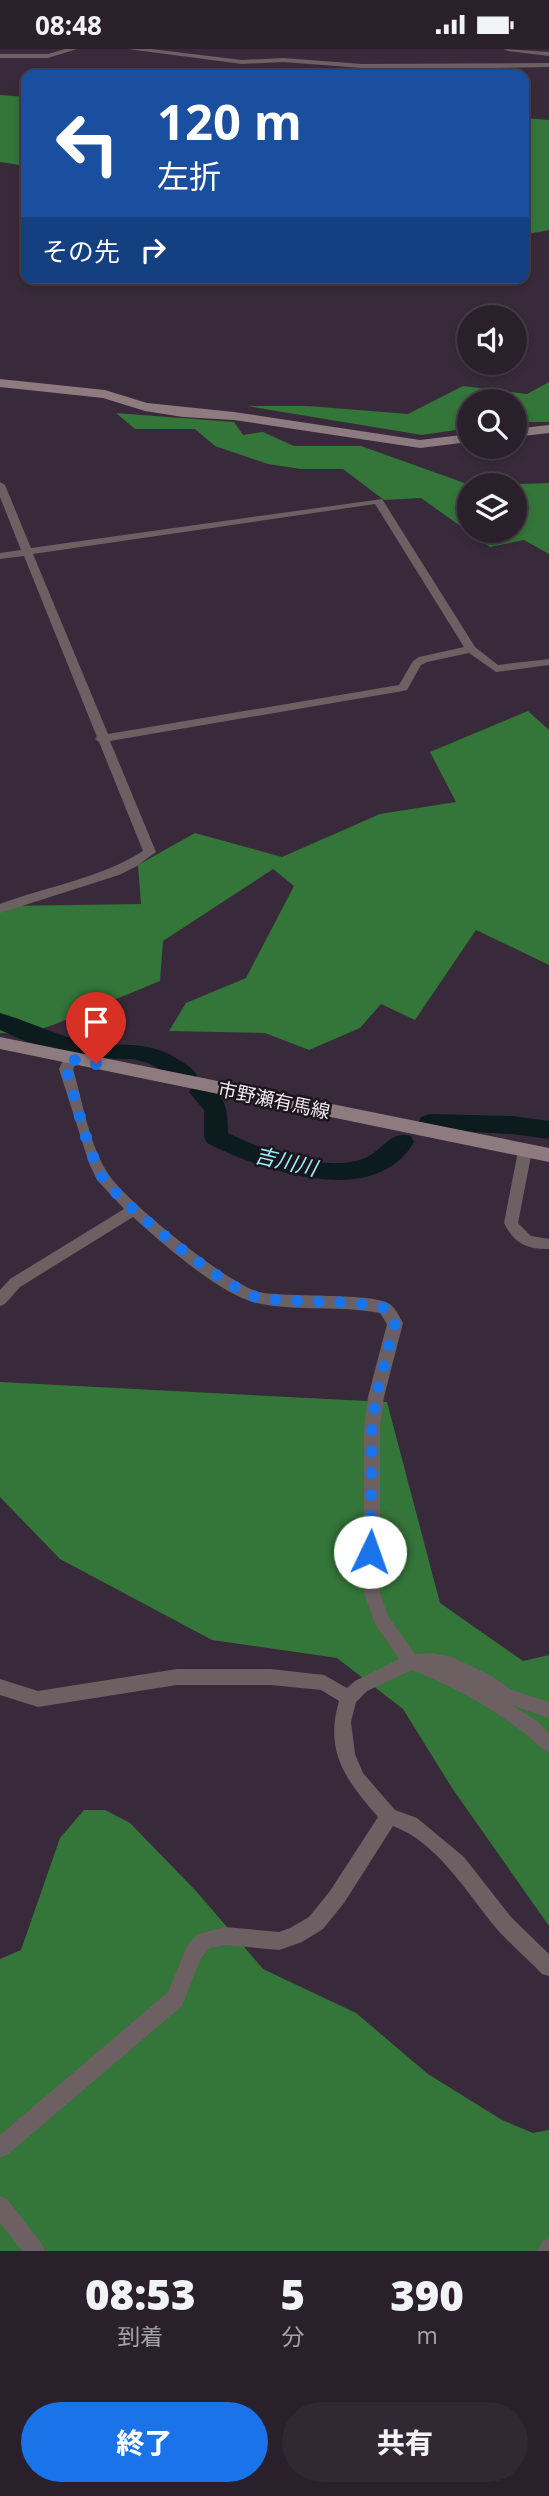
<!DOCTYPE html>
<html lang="ja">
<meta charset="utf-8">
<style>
:root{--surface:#2a202c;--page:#322834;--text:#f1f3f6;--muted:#a5a3a9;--line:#463e48;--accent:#1a73e8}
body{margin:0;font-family:"Open Sans","Noto Sans JP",sans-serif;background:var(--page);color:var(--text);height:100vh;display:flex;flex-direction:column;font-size:26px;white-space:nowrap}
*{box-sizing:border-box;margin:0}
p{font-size:23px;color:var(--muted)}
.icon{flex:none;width:38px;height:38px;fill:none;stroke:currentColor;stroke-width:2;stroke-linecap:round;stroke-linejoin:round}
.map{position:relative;height:2202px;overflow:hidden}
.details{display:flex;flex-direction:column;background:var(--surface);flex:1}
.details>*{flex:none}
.hud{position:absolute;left:21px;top:21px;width:508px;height:214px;border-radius:14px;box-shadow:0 4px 10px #0003,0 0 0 2px var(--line);background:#1a4fa0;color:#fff;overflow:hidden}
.buttons{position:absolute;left:457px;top:256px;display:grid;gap:14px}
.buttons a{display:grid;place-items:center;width:70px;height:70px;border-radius:50%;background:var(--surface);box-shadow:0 4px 10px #0003,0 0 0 2px var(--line);font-size:35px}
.pin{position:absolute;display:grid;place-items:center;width:60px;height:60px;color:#fff;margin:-72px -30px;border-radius:50% 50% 50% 0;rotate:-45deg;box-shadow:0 0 7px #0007}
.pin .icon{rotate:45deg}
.me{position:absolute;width:77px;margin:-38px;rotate:3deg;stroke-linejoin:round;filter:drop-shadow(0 0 5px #0008)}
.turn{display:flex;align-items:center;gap:24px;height:147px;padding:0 21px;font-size:32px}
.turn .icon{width:91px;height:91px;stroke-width:2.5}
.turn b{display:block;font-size:49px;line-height:60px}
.then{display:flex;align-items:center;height:66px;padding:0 21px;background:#0003;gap:14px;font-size:26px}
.eta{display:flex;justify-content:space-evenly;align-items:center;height:119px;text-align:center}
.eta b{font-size:42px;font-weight:800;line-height:49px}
.action{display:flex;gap:14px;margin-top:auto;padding:14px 21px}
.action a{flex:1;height:80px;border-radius:42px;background:var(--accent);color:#fff;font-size:28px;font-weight:800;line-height:80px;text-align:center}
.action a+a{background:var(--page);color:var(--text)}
.status{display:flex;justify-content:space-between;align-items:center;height:49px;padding:0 35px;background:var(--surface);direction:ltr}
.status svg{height:19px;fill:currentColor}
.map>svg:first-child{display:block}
.forest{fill:#347539}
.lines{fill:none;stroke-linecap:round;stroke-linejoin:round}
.river{fill:#0b1b1e;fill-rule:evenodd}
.street{fill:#6c6063;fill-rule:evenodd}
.secondary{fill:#8e7b7f;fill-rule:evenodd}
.route{stroke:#1a73e8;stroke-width:12;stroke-dasharray:0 21.6}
.labels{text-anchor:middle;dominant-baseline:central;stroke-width:5;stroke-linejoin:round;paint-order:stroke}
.street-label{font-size:19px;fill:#f3e9f4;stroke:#1c151d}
.water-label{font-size:21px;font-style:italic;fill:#97effc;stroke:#1c151d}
</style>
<div class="status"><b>08:48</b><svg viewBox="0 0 49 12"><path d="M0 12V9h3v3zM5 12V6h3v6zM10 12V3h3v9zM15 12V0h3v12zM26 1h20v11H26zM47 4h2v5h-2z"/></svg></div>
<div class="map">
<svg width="549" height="2202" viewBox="0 0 549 2202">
<rect width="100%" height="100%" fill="#382a3a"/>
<g class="forest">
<polygon points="0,46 26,48 26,117 0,113"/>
<polygon points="523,69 549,71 549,181 523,186"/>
<polygon points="549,333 549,373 515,373 514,352 469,352 469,379 422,386 247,357 308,357 408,365 463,337 527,345"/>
<polygon points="116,364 234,373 243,386 263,383 294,397 361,397 470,436 469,481 514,481 514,436 498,436 549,434 549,505 524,491 490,498 421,449 384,451 343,420 301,420 268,415 215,397 195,380 135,380"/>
<polygon points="528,662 549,681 549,916 476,881 415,971 381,955 360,979 309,1001 265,984 169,982 186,954 246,929 294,837 273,820 163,892 160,932 53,976 26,985 0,984 0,863 5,857 141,855 138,816 195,784 282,808 380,765 456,753 430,703"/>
<polygon points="0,1333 387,1353 440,1554 523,1612 549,1606 549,1877 452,1739 403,1660 337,1609 212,1591 60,1510 0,1448"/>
<polygon points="84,1761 105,1761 130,1774 196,1842 263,1920 356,1964 428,2025 502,2071 533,2084 549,2081 549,2202 0,2202 0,1910 21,1901 60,1789"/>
</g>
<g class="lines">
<g class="river">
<path d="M0,964C28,972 53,985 82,992C116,1000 143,989 176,1009C184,1014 192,1018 197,1026L193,1032L185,1034L148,1014L132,1010L85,1009L25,992L0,981Z"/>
<path d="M201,1035C226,1042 228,1061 228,1084C263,1101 326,1125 365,1109C382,1102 390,1081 411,1087L414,1093C374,1162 261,1121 207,1094L204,1088V1061L189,1043L193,1037Z"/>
<polygon points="430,1065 512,1067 549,1072 549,1090 512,1085 421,1080 418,1074 421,1068"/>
</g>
<g class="street">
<polygon points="65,0 77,0 48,9 0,9 0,5 48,5"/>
<polygon points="128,0 151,0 242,11 283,9 362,15 549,14 549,18 438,20 362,19 283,13 242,15"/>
<polygon points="504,0 549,3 549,7 508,2"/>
<path d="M0,433L5,436L31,499L382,450L475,598L498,616L549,610V616L496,623L469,604L427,613L421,616L407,641L403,642L110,692L156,803L137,817L119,826L0,864V855C48,837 99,830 143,802L99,693L95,690L97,688L24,507L0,510V504L21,501L0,448ZM375,455L464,598L419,608L413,612L399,636L108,685L33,505Z"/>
<path d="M70,1005L77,1010L73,1020C83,1054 89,1096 109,1126C127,1153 228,1235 259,1243C285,1249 377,1243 391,1256C396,1260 400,1269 403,1274L384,1348L380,1379V1544L388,1567L415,1605L432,1604L452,1608L490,1626L512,1641L549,1653V1669L511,1656L537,1672L549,1684V1703C538,1699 532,1689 523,1683C489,1657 451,1636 412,1621L367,1642L356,1653L351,1673L355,1705L363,1724L395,1761L417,1769L464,1808L511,1868L549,1905V1927L542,1925C527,1909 510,1895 496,1879C467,1844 437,1793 393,1777L344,1854L323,1880L302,1893L279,1901L225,1896L210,1899L201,1909L182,1957L7,2106L0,2109V2086L168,1943L187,1897L198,1885L225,1878L279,1883L290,1879L309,1868L330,1842L378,1768C346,1731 324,1703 339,1652L321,1641L271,1636H177L38,1658L0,1646V1630L38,1642L177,1620H271L324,1626L347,1639L355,1632L399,1610L375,1575L364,1544V1379L368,1348L387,1275L380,1264C340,1256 297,1263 257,1254C219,1245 163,1195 133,1168L20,1238L5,1255L0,1257V1241L10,1230L124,1160L97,1131L89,1114L59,1020L65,1007Z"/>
<path d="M525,1097L532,1102L518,1174L531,1187L549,1190V1200C527,1201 513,1193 504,1174L518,1102Z"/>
<polygon points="0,2147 7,2150 42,2195 45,2202 22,2202 0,2174"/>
<polygon points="549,2189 549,2202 538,2202 542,2192"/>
</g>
<g class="secondary">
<polygon points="0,330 105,341 147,354 234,363 420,391 469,385 469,393 420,399 234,371 183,368 145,362 103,349 0,338"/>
<polygon points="549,376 549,384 514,388 514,380"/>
<polygon points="0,988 549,1099 549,1113 0,1000"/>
</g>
</g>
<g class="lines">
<path class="route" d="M96,1015L70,1010L66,1020C78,1056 84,1093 102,1127C114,1150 231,1244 257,1248C299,1256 343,1249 385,1259L395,1274L376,1348L372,1379L370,1503"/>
</g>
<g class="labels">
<g class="street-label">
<text transform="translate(274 1051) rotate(12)">市野瀬有馬線</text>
</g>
<g class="water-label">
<text transform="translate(286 1112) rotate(13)">吉川川</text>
</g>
</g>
</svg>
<div class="buttons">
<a><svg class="icon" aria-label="sound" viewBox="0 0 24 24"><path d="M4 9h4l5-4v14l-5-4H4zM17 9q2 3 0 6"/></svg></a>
<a><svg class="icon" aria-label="search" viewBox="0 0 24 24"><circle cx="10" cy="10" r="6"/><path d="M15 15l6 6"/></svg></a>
<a><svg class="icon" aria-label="layers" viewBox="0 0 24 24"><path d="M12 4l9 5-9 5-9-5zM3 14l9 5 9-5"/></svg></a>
</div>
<div class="pin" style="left:96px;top:1015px;background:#d93025"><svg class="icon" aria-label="arrive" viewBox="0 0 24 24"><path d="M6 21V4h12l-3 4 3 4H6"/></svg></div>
<svg class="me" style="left:370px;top:1503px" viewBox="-20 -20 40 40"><circle r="19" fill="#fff"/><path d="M0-13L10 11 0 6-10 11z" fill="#1a73e8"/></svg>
<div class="hud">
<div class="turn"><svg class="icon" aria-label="left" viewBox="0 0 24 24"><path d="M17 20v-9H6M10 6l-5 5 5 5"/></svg><div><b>120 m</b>左折</div></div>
<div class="then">その先<svg class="icon" aria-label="right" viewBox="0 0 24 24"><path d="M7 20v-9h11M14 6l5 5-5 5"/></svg></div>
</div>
</div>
<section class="details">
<div class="eta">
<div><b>08:53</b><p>到着</p></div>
<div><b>5</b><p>分</p></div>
<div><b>390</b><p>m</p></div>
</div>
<div class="action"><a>終了</a><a>共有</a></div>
</section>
